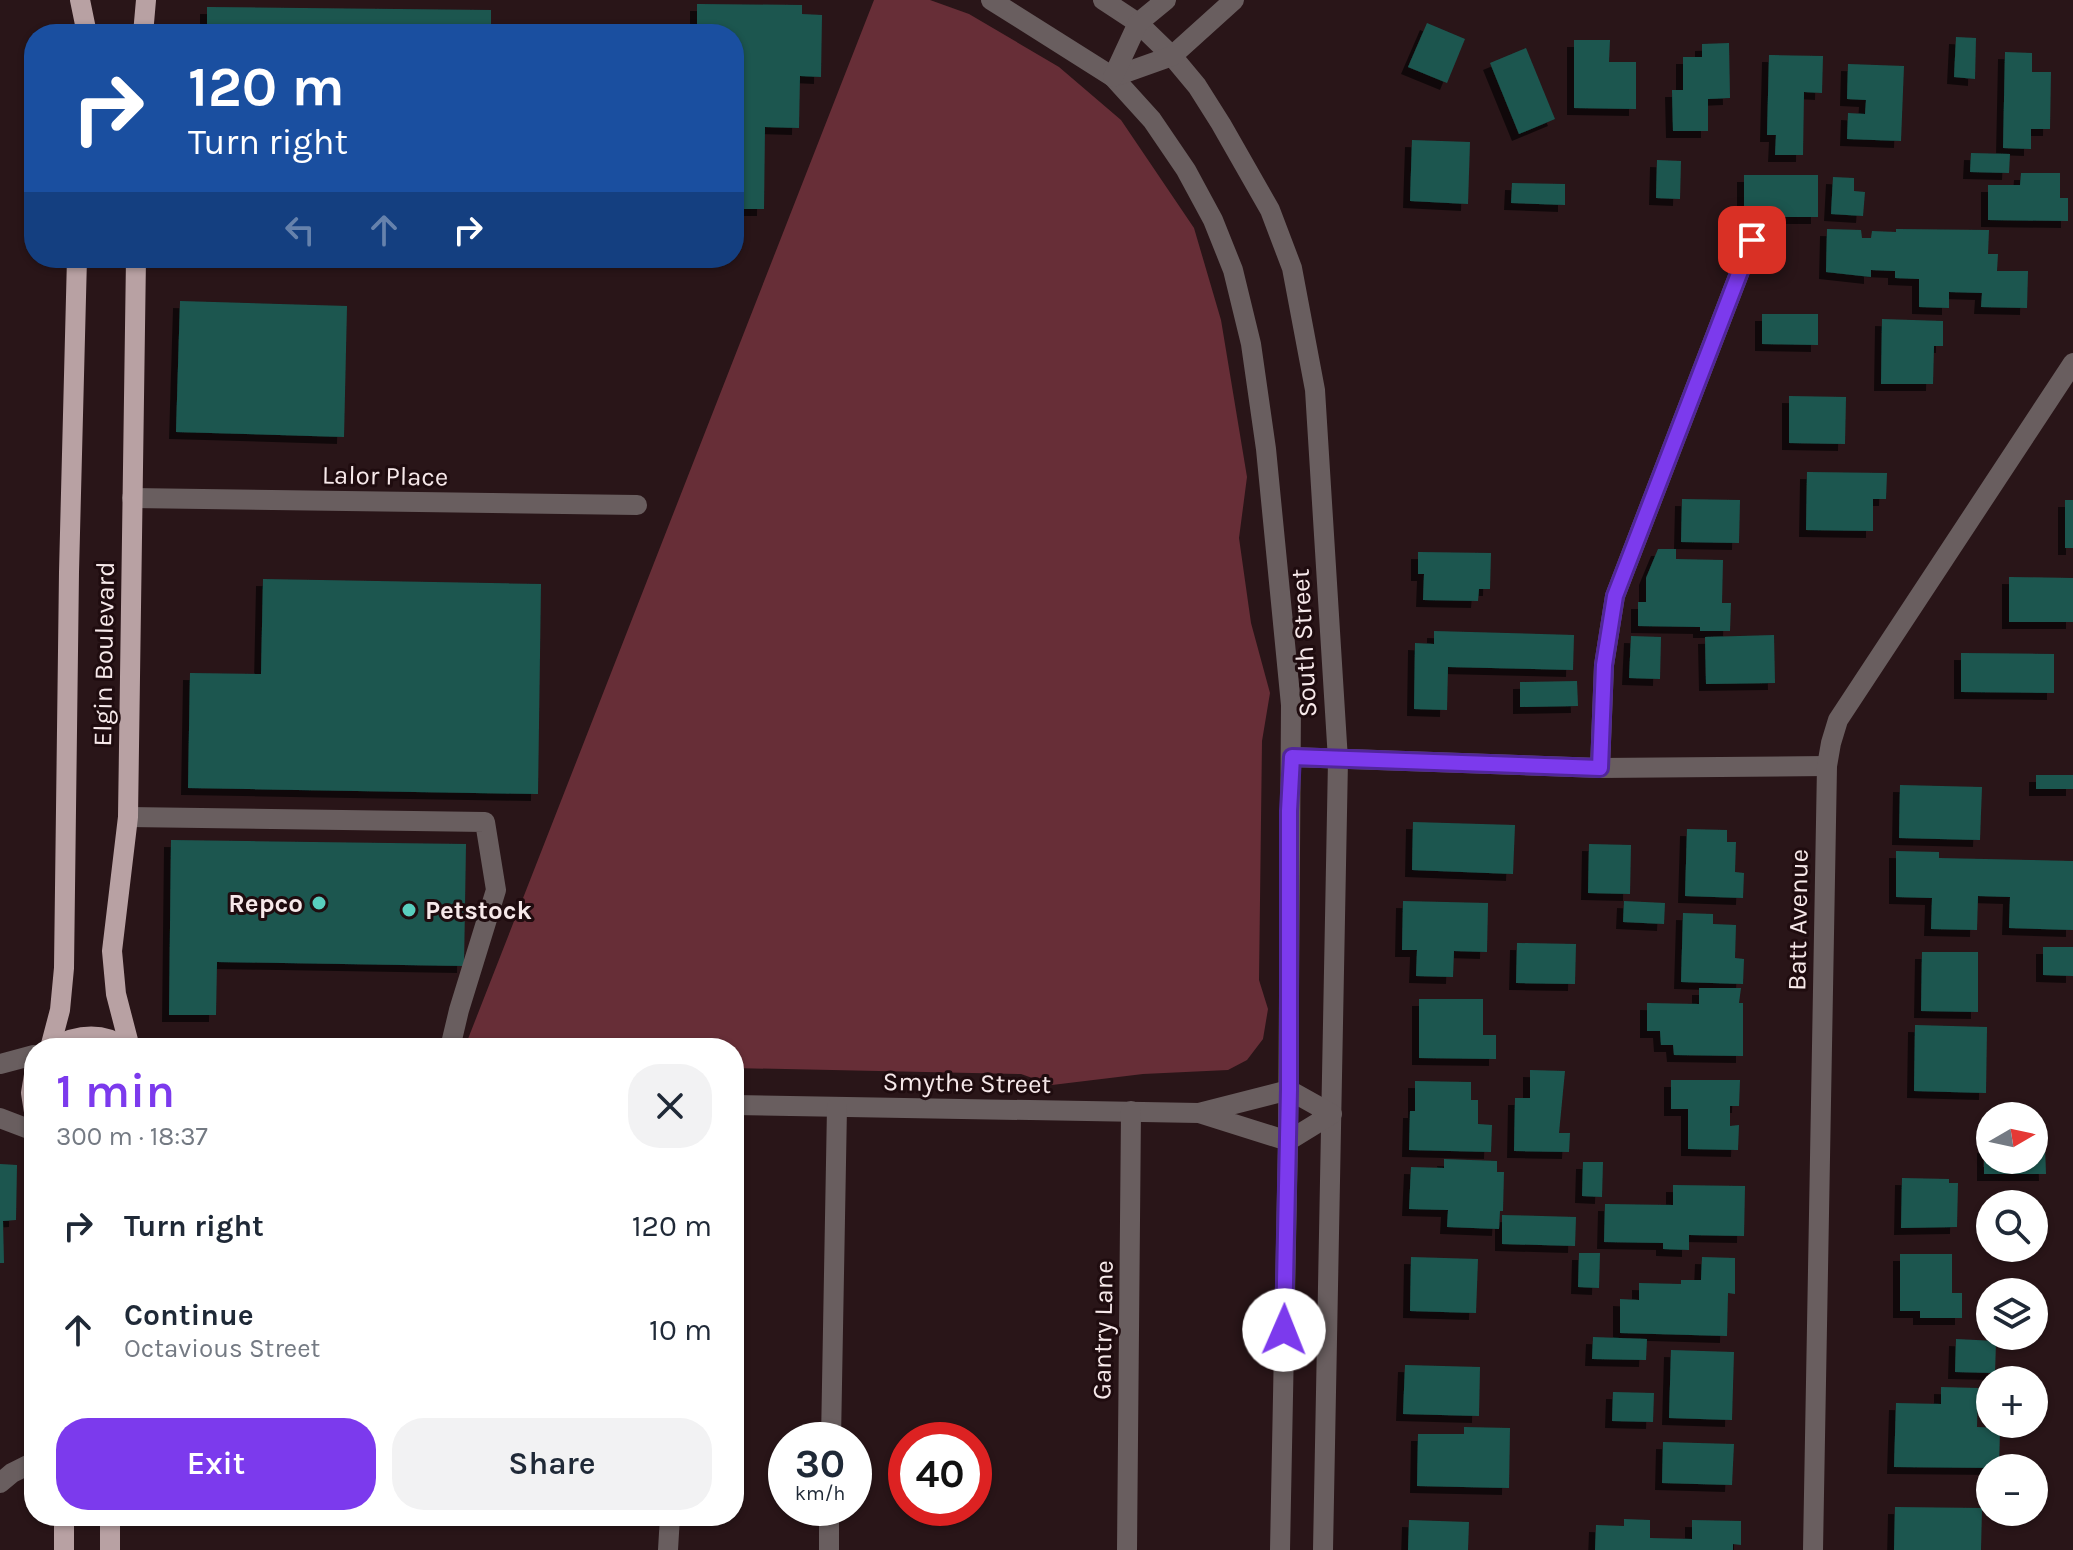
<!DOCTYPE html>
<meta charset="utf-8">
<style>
:root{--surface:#fff;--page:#f2f2f3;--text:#1f2937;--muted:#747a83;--accent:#7c3aed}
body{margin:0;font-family:Karla,sans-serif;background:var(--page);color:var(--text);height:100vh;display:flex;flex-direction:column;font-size:30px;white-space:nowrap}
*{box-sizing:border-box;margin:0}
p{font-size:26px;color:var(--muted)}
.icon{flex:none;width:44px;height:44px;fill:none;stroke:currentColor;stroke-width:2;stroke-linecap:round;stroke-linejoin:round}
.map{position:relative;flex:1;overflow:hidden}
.sheet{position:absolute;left:24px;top:1038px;width:720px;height:488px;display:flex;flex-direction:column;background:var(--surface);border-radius:32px;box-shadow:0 2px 6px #0004}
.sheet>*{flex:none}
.hud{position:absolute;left:24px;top:24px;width:720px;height:244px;border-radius:32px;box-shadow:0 2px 6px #0004;background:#1a4fa0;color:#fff;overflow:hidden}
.needle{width:52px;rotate:81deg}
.fabs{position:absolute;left:1976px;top:1102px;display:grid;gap:16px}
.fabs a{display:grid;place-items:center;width:72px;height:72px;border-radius:50%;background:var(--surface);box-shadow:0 2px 6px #0004;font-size:40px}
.speed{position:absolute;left:768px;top:1422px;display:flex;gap:16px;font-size:40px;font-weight:700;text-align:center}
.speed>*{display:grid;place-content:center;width:104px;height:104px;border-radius:50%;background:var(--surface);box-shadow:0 2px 6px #0004;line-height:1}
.speed small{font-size:20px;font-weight:400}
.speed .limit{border:12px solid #d22;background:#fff;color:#111}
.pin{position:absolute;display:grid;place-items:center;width:68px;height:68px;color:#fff;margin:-34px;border-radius:16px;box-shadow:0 4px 12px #0006}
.me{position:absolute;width:88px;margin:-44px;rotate:1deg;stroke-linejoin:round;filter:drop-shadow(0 0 6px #0008)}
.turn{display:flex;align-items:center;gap:28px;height:168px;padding:0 32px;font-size:36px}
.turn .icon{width:104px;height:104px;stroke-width:2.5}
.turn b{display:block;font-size:56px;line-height:68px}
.lanes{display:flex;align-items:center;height:76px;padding:0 32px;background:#0003;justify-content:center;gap:40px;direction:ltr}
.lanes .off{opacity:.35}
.round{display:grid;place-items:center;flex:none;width:84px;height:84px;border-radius:32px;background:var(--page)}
.overview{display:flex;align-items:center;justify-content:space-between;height:136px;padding:0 32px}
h1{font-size:48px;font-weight:600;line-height:60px;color:var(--accent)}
.button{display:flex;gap:16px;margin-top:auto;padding:16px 32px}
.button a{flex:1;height:92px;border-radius:32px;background:var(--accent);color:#fff;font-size:32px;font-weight:600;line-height:92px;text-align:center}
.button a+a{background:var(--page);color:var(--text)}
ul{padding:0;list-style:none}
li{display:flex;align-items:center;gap:24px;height:104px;padding:0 32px}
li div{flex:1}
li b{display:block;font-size:30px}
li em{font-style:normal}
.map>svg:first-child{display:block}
.green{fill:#672e37}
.building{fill:#1b5750;filter:url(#shadow)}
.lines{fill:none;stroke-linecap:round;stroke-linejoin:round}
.minor{stroke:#695e5f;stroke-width:20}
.major{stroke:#b8a1a3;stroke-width:20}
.route-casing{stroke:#51269a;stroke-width:20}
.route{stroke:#7c3aed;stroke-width:14}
.poi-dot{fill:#59cebe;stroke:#1f0c0f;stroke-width:3}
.labels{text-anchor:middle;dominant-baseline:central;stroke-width:6;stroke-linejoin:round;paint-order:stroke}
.street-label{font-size:26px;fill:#f7e9ea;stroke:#1f0c0f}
.poi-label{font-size:26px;font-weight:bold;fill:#f7e9ea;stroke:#1f0c0f;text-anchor:end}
</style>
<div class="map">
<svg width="2073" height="1550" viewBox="0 0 2073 1550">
<defs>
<filter id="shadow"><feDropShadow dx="-7" dy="7" stdDeviation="0" flood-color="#0009"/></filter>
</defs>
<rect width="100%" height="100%" fill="#291518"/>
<polygon class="green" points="874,0 930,0 969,14 1059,67 1121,120 1194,228 1221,320 1247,477 1239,538 1251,623 1270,693 1262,741 1259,980 1268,1009 1263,1039 1247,1060 1228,1070 1143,1074 1052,1085 1021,1074 734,1068 734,1048 467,1048 466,1044"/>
<g class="building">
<polygon points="697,4 802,5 802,14 822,15 821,77 800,76 799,128 765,127 764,209 734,209 734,34 697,34"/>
<polygon points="207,7 491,10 491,34 207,34"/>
<polygon points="1427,23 1465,39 1447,83 1408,67"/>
<polygon points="1956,37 1976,38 1975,79 1954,77"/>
<polygon points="1574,40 1610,40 1609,62 1636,62 1636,109 1574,108"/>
<polygon points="1729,43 1730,98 1708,99 1708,131 1673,131 1672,90 1683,90 1683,57 1702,57 1702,44"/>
<polygon points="1526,48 1555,119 1519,134 1490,63"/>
<polygon points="2005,52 2032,53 2032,72 2051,72 2050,129 2031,129 2031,149 2003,148"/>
<polygon points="1769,55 1823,56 1822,93 1804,92 1803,155 1775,155 1776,135 1767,135"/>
<polygon points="1848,64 1904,66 1901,141 1847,139 1848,113 1865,114 1866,100 1847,99"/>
<polygon points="1412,140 1470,142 1468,204 1410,201"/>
<polygon points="1971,153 2010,154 2009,173 1970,172"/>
<polygon points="1657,160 1681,161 1680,199 1656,198"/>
<polygon points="2021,173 2060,173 2060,198 2068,198 2068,221 1988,220 1988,185 2020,185"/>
<rect x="1744" y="175" width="74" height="42"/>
<polygon points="1833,177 1854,178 1854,191 1865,192 1863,216 1831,214"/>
<polygon points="1512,183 1565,184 1565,205 1511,203"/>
<polygon points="1827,229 1861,230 1862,238 1871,238 1872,231 1896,232 1896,229 1989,230 1988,254 1998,254 1997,271 2028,271 2027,308 1981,307 1982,293 1949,292 1949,308 1919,307 1919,279 1895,278 1895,271 1871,270 1871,277 1826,272"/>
<polygon points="180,301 347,306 344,437 176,432"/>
<polygon points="1762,314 1818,314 1818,345 1762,344"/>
<polygon points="1882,319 1943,321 1943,346 1934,346 1933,384 1881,384"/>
<polygon points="1789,396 1846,397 1845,444 1789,443"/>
<polygon points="1807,472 1887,473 1886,499 1873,499 1873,531 1806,530"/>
<polygon points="1682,499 1740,500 1739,543 1681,542"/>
<rect x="2065" y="500" width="8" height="48"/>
<polygon points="1658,549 1676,549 1676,559 1723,560 1722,603 1731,603 1730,631 1700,631 1700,627 1638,626 1638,602 1646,602 1646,578"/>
<polygon points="1418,552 1491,553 1490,589 1479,589 1478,601 1423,600 1424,574 1418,574"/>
<polygon points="2009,577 2073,578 2073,622 2009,622"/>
<polygon points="263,579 541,584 538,794 188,788 190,673 261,674"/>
<polygon points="1434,631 1574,635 1573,670 1448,667 1447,710 1414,709 1415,643 1434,644"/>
<polygon points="1774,635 1775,683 1706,684 1705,637"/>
<polygon points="1631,636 1661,637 1660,679 1629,678"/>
<polygon points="1961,653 2054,654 2054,693 1961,692"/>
<polygon points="1577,681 1578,706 1520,707 1520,682"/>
<rect x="2036" y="775" width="37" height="14"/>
<polygon points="1900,785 1982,787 1980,840 1899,838"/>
<polygon points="1413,822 1515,825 1513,874 1412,870"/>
<polygon points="1687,829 1727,830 1727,842 1736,842 1735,872 1744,873 1743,898 1685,896"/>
<polygon points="171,840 466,844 464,966 217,962 216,1015 169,1015"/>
<polygon points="1589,844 1631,845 1630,894 1588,893"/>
<polygon points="1896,851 1939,852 1939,858 2073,861 2073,930 2009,928 2010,897 1978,896 1977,930 1931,929 1932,898 1896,897"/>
<polygon points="1403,901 1488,903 1487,952 1454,951 1453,977 1416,976 1417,950 1402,950"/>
<polygon points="1624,901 1665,903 1664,924 1623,922"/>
<polygon points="1683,913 1713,914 1713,924 1736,925 1735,958 1744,959 1743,984 1681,982"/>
<polygon points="1517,943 1576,944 1575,984 1516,983"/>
<polygon points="2043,947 2073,947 2073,976 2043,975"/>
<polygon points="1922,952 1978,952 1978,1012 1921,1011"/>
<polygon points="1699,988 1741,988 1739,1003 1743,1003 1743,1056 1674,1055 1673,1045 1661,1045 1660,1031 1647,1031 1647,1003 1699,1004"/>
<polygon points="1419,999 1483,999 1483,1035 1496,1035 1496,1059 1419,1058"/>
<polygon points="1915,1025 1987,1027 1986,1093 1914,1091"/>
<polygon points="1530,1070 1565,1071 1559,1133 1570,1133 1569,1152 1514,1151 1515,1098 1530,1098"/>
<polygon points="1671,1080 1740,1080 1739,1106 1730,1106 1730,1126 1739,1125 1738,1150 1688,1149 1688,1109 1671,1109"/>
<polygon points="1415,1081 1471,1082 1471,1100 1478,1100 1478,1124 1492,1125 1491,1152 1409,1150 1410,1111 1415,1111"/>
<polygon points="1984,1146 1990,1146 1990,1160 2034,1160 2034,1146 2045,1146 2046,1174 1984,1174"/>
<polygon points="1444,1159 1497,1161 1497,1172 1504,1172 1503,1211 1500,1211 1499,1229 1447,1227 1448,1210 1409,1209 1411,1167 1444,1168"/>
<polygon points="1583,1162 1603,1162 1602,1197 1582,1196"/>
<polygon points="0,1164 17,1165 16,1220 3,1221 4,1263 0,1263"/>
<polygon points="1902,1178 1949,1179 1949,1183 1958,1183 1957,1227 1901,1228"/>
<polygon points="1673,1185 1745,1186 1744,1236 1689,1235 1689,1250 1663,1249 1663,1243 1604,1242 1605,1204 1673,1205"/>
<polygon points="1502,1215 1576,1217 1575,1246 1502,1244"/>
<polygon points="1579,1253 1600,1253 1599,1288 1578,1287"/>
<polygon points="1900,1254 1952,1254 1952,1293 1962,1293 1962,1318 1920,1318 1920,1311 1900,1311"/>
<polygon points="1411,1257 1478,1259 1476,1313 1410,1311"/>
<polygon points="1702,1257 1735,1258 1735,1294 1728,1293 1727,1336 1620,1333 1620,1299 1639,1300 1639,1283 1681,1284 1681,1280 1701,1280"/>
<polygon points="1593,1337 1647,1339 1646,1360 1592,1359"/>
<polygon points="1956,1339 1996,1341 1995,1373 1955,1372"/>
<polygon points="1671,1350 1734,1352 1732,1420 1669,1418"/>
<polygon points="1405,1365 1480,1367 1479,1416 1403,1414"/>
<polygon points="1941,1387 1978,1388 1977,1427 2000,1428 1999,1468 1894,1467 1896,1403 1941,1404"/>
<polygon points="1613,1392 1654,1393 1653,1422 1612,1421"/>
<polygon points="1464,1427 1510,1428 1509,1488 1417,1486 1418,1434 1464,1434"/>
<polygon points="1663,1442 1734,1444 1732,1485 1662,1483"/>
<polygon points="1895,1507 1982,1508 1981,1550 1894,1550"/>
<polygon points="1624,1519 1650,1520 1650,1538 1692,1539 1692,1520 1741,1521 1741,1545 1733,1544 1733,1550 1595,1550 1596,1525 1624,1526"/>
<polygon points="1409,1520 1469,1522 1468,1550 1408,1550"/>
</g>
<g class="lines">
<g class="minor">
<polyline points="991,0 1113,77 1152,120 1186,170 1213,220 1233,270 1251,344 1266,449 1291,705 1288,1141 1280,1550"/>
<polyline points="1103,0 1138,23 1172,56 1197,86 1221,124 1270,210 1292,268 1315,390 1338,760 1323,1550"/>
<polyline points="1113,77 1172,56 1234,0"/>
<polyline points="1113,77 1138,23 1166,0"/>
<polyline points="132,498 637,505"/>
<polyline points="1292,757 1600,768 1827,766"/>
<polyline points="1600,768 1604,665 1615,596 1752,240"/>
<polyline points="128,817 485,822 496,890 459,1010 450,1048"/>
<polyline points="0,1064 34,1055"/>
<polyline points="734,1105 1199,1113 1289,1090 1332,1114 1288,1141 1199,1113"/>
<polyline points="0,1118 34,1131"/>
<polyline points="831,1440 837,1107"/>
<polyline points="0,1483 12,1473 34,1462"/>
<polyline points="668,1550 670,1516"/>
<polyline points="829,1550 829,1508"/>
<polyline points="1127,1550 1131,1111"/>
<polyline points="1813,1550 1827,766 1831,743 1838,720 2073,363"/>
</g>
<g class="major">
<polyline points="80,0 87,34"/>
<polyline points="143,34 146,0"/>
<polyline points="50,1048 60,1010 64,968 69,572 77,258"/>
<path d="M51,1048C77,1034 102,1031 126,1048"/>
<polyline points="130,1048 116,994 112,951 128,817 136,258"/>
<polyline points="34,1075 31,1093 34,1112"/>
<polyline points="64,1550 64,1516"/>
<polyline points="110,1550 110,1516"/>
</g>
</g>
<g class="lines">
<defs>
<polyline id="route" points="1284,1330 1289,1090 1289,811 1292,757 1600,768 1604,665 1615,596 1752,240"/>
</defs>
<use href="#route" class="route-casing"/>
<use href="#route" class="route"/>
</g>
<g class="poi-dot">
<circle cx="319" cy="903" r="8"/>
<circle cx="409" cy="910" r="8"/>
</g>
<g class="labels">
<g class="street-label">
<text transform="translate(385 476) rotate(1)">Lalor Place</text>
<text transform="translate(1304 643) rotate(-93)">South Street</text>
<text transform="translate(104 654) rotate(-89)">Elgin Boulevard</text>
<text transform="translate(1798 920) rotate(-89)">Batt Avenue</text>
<text transform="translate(967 1083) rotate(1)">Smythe Street</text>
<text transform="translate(1103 1330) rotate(-89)">Gantry Lane</text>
</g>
<g class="poi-label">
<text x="303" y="903">Repco</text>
<text x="425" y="910" text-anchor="start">Petstock</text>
</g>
</g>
</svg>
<div class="fabs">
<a><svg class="needle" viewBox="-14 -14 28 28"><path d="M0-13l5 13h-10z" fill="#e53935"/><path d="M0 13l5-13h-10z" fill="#747a83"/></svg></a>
<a><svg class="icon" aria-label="search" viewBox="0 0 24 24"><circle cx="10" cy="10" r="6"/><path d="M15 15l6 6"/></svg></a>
<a><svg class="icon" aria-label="layers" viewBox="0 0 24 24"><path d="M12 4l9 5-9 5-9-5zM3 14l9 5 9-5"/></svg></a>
<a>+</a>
<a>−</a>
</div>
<div class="speed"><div>30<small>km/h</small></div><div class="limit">40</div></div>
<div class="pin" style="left:1752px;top:240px;background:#d93025"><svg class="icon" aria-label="arrive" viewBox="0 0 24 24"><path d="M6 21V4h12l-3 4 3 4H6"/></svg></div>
<svg class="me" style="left:1284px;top:1330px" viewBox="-20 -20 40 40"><circle r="19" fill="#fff"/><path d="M0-13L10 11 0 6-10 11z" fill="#7c3aed"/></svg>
<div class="hud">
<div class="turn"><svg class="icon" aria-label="right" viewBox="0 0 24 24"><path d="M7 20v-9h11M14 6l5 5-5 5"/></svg><div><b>120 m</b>Turn right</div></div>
<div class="lanes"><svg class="icon off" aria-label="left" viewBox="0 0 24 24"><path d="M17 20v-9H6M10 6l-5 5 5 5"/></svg><svg class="icon off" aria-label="ahead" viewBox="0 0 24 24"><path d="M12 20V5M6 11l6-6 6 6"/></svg><svg class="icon" aria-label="right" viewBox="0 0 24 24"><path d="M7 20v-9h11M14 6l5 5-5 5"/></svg></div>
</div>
<section class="sheet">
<div class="overview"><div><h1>1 min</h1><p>300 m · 18:37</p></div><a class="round"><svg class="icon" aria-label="close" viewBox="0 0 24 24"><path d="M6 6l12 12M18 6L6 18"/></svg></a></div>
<ul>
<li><svg class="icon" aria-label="right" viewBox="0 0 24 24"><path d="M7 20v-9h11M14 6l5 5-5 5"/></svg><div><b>Turn right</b></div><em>120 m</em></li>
<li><svg class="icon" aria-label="ahead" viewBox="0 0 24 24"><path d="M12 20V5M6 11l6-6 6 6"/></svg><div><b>Continue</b><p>Octavious Street</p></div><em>10 m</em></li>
</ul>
<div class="button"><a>Exit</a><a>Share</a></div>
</section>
</div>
